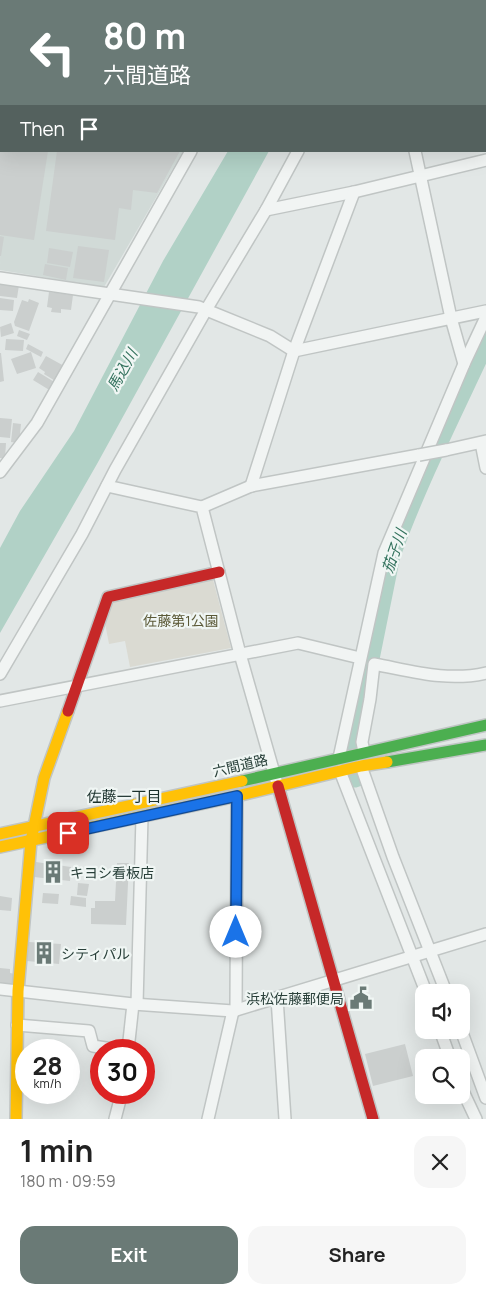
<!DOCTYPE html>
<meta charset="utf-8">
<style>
:root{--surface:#fff;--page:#f6f6f6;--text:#222;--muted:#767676;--accent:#6a7a76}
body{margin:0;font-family:Manrope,"Noto Sans JP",sans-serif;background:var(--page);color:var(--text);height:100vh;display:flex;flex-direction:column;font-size:19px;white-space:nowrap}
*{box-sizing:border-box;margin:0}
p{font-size:16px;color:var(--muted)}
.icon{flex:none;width:28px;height:28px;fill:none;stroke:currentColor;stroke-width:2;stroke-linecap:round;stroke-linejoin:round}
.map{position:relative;height:1119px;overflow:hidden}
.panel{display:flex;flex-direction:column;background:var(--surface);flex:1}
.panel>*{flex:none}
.top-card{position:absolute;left:0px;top:0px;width:486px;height:152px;box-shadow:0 5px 20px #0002;background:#6a7a76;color:#fff;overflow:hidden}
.tools{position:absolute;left:415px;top:984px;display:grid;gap:10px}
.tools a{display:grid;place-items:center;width:55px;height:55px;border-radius:10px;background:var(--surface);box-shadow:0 5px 20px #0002;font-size:25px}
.speed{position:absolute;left:15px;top:1039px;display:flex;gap:10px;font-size:25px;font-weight:700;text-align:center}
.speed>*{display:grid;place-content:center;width:65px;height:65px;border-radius:50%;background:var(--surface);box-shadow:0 5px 20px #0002;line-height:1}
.speed small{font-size:12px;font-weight:400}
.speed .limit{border:8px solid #d22;background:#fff;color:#111}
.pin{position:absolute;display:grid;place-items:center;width:42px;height:42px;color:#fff;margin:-21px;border-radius:10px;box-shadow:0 2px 8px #0006}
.me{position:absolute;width:55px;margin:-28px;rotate:0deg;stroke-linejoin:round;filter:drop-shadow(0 0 4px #0008)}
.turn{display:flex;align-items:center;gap:18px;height:105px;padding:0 20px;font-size:22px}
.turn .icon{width:65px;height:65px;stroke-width:2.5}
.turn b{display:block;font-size:35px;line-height:42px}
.then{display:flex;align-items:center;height:48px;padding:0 20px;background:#0003;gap:10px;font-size:19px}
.round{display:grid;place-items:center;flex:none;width:52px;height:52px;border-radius:15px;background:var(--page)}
.headline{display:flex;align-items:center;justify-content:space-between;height:85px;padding:0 20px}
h1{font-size:30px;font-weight:700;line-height:38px}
.primary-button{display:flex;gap:10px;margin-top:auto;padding:10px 20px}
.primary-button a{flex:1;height:58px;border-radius:15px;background:var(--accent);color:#fff;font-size:20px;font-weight:700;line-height:58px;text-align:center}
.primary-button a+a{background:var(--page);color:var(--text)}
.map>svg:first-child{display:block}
.built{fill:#d1dad7}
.green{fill:#dadad2}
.water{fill:#b1d1c6}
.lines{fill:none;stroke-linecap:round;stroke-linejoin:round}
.river{stroke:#b1d1c6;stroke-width:21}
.building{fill:#cbcfce}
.street-casing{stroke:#c0c5c4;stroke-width:14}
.fast-casing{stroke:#c0c5c4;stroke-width:14}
.slow-casing{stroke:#c0c5c4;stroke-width:14}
.jam-casing{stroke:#c0c5c4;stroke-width:14}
.street{stroke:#f1f4f3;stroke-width:11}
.fast{stroke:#4caf50;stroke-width:11}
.slow{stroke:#ffc107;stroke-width:11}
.jam{stroke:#c62828;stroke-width:11}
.street-bridge-casing{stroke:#c0c5c4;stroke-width:14;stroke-linecap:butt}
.street-bridge{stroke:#f1f4f3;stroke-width:11}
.route-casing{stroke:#114b97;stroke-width:12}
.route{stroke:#1a73e8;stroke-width:9}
.labels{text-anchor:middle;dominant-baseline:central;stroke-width:4.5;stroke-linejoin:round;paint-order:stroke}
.park-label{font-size:14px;fill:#5b5937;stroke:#f0f6f4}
.street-label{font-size:14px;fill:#29403a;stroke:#f0f6f4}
.poi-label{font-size:14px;fill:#29403a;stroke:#f0f6f4;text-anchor:start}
.water-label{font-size:15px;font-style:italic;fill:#34735e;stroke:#f0f6f4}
.neighbourhood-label{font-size:15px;fill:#1b312c;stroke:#f0f6f4}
</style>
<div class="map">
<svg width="486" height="1119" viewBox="0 0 486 1119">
<rect width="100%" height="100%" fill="#e2e7e6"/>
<g class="built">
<polygon points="0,0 266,0 1,1 1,21"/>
<polygon points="1,61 1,151 183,151 104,287 0,270"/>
</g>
<polygon class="green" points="212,576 231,648 130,667 125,641 109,644 104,618 111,599"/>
<polygon class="water" points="228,151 269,151 97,464 0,633 0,548 20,511 74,431 163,261"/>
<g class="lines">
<path class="river" d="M355,777L351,758L353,738L390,555C417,481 453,410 486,339"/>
</g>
<g class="building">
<polygon points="0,151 48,151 34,240 0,235"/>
<polygon points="57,151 180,151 157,193 133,190 131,210 119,208 115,240 46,231"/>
<polygon points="0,236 4,237 1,256 0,256"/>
<polygon points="78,246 109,250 104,282 73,278"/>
<polygon points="49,248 73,252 70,267 47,263"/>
<polygon points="45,264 68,268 66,280 43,275"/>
<polygon points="0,283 19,285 17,298 0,296"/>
<polygon points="49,292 73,295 71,310 61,309 61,313 51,312 52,308 47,307"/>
<polygon points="0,298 14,300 13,311 0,310"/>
<polygon points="29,299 39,303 29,331 15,326 14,322 22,300 28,302"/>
<polygon points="11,323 14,333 1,337 0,327"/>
<polygon points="19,330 30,334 27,340 17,336"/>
<polygon points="6,339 24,340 23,351 5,350"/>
<polygon points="28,344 43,352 41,357 26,349"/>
<polygon points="31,352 36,368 17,374 11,359"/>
<polygon points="0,353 1,353 4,381 0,382"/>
<polygon points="46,356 66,367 57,382 44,374 45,372 39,368"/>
<polygon points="38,372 56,383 51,391 33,380"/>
<polygon points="0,418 12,419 10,438 0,437"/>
<polygon points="13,423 21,424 19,443 11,442"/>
<polygon points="0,443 6,443 5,458 0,458"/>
<polygon points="36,862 71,867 70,881 34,877"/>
<polygon points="117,863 129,863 126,925 91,924 91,908 95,908 95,901 115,901"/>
<polygon points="78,883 89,884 87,896 77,895"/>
<polygon points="43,893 59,894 58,904 42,903"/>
<polygon points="0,896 12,898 11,911 0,910"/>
<polygon points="71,896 86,898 86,907 70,905"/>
<polygon points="29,942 61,944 59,964 27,961"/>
<polygon points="0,968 10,969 10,973 15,974 14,984 0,983"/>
<polygon points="405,1044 413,1076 373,1086 365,1054"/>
</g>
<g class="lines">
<defs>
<g id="street">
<polyline points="269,1 270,0"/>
<polyline points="380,1 380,0"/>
<polyline points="434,1 439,0"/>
<polyline points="485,76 486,75"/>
<polyline points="415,151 451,318 464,364"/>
<polyline points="266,210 354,192 486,160"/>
<polyline points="0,278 199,307 270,336 294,351 486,311"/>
<polyline points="481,443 486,468"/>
<polyline points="446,450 486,441"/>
<polyline points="0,472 37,423 191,151"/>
<polyline points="107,486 202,507 240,654 276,780"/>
<polyline points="251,486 294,351 354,192"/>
<polyline points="202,507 251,486 419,455"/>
<polyline points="0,674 82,534 115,470 206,310 266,210 298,151"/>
<polyline points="0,701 298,643 360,658"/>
<path d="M364,752L362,742L370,699L374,664C412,671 447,682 486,673"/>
<polyline points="339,758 384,553 464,364 486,317"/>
<polyline points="361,766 393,857 446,992"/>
<polyline points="340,771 426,992"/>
<polyline points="0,989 133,1004 233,1011 486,934"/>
<polyline points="277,998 285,1119"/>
<polyline points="137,1004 142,817"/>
<polyline points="236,1010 237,796"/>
<polyline points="17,1025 89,1031 93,1046 118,1050"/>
<polyline points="440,1030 450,1058"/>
<polyline points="461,1030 486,1098"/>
<polyline points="128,1050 133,1004"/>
<polyline points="461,1087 476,1119"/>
<polyline points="115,1119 122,1092"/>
<polyline points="208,1119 233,1011"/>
</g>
<g id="fast">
<polyline points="387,762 486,745"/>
<polyline points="242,781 486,725"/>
</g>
<g id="slow">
<polyline points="0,834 242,781"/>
<polyline points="0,847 237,796 361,766 387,762"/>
<polyline points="16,1119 18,991 31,841 44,778 68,711"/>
</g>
<g id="jam">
<polyline points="68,711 108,597 219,572"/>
<polyline points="278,786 373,1119"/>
</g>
</defs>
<use href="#street" class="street-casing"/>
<use href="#fast" class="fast-casing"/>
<use href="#slow" class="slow-casing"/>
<use href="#jam" class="jam-casing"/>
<use href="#street" class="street"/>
<use href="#fast" class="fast"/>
<use href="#slow" class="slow"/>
<use href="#jam" class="jam"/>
<defs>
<polyline id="street-bridge" points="419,455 446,450"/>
</defs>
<use href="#street-bridge" class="street-bridge-casing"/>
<use href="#street-bridge" class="street-bridge"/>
</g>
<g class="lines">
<defs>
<polyline id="route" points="68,833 237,796 236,932"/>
</defs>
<use href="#route" class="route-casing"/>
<use href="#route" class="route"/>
</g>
<defs>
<symbol id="building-bare" viewBox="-9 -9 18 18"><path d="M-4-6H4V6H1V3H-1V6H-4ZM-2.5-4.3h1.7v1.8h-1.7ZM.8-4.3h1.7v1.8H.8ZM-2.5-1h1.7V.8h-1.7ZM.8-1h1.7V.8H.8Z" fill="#6a7a76" stroke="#f0f6f4" stroke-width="2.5" paint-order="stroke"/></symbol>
<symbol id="civic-bare" viewBox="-9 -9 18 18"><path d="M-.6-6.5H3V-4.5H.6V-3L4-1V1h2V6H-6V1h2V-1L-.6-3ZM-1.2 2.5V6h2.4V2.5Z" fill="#6a7a76" stroke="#f0f6f4" stroke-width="2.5" paint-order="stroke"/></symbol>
</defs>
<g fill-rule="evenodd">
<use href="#building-bare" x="37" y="856" width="32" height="32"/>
<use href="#building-bare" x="28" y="937" width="32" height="32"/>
<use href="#civic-bare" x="345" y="982" width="32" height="32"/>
</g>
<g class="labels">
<g class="park-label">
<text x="181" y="620">佐藤第1公園</text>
</g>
<g class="street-label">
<text transform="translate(240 765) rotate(-13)">六間道路</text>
</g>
<g class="poi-label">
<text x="70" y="872">キヨシ看板店</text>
<text x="61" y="953">シティパル</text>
<text x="344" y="998" text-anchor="end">浜松佐藤郵便局</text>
</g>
<g class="water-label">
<text transform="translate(122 370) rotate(-61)">馬込川</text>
<text transform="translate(394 551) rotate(-71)">茄子川</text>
</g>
<g class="neighbourhood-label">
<text x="124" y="796">佐藤一丁目</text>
</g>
</g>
</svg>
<div class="tools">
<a><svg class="icon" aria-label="sound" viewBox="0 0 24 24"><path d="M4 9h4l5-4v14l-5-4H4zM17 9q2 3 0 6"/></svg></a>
<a><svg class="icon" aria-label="search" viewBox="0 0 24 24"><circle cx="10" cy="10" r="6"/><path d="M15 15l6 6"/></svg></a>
</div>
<div class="speed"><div>28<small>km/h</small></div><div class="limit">30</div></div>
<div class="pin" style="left:68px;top:833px;background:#d93025"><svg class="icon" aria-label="arrive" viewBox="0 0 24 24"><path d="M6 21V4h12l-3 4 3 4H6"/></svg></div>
<svg class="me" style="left:236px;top:932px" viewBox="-20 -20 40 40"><circle r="19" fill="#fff"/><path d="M0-13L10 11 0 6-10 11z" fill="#1a73e8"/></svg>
<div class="top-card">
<div class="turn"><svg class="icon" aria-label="left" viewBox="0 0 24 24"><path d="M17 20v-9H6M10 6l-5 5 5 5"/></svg><div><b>80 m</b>六間道路</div></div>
<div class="then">Then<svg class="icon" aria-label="arrive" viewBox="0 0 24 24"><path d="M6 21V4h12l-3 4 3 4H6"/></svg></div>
</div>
</div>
<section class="panel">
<div class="headline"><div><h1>1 min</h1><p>180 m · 09:59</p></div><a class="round"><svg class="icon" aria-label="close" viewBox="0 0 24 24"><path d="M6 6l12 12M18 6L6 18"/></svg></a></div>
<div class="primary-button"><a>Exit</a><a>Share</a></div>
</section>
